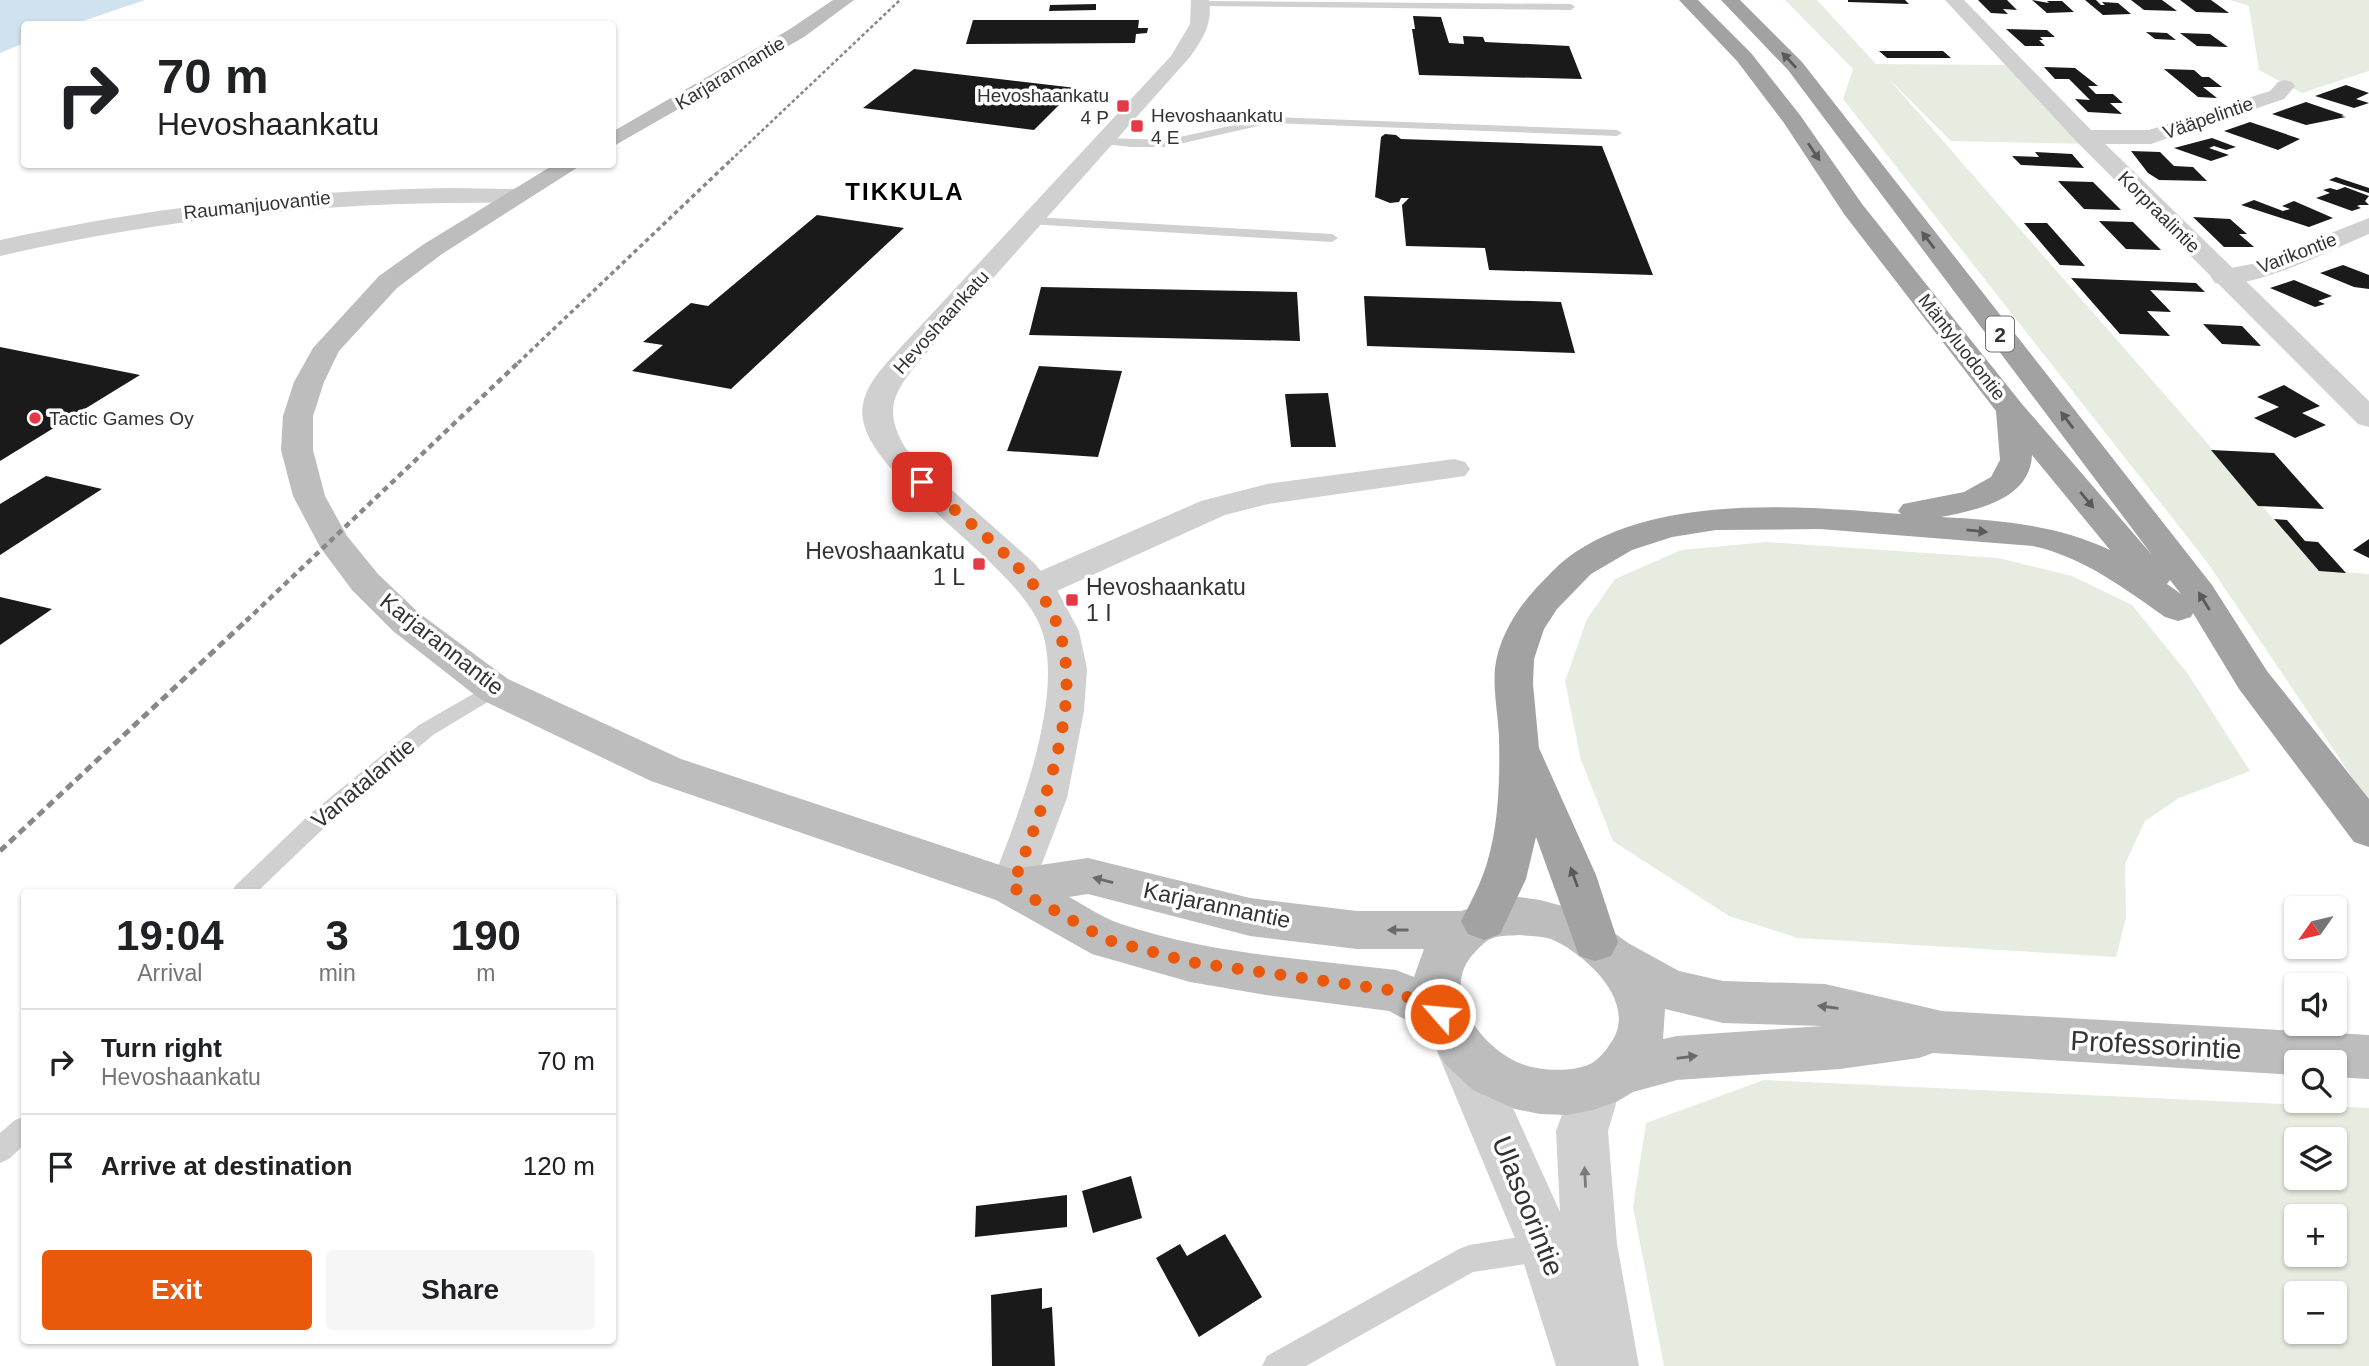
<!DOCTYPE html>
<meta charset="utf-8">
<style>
:root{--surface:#fff;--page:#f6f6f6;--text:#202124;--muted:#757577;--line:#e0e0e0;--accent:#ea580c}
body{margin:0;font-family:Arial,sans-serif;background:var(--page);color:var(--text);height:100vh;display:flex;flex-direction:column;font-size:26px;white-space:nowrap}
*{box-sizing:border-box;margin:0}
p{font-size:23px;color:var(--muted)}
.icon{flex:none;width:38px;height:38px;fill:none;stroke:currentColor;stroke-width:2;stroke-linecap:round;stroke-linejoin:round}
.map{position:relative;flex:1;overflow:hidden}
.drawer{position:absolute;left:21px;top:889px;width:595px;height:455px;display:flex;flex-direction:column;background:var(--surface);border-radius:7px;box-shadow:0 2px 5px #0004}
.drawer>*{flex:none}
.banner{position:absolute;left:21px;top:21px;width:595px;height:147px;border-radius:7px;box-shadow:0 2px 5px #0004;background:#fff;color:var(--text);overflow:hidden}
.needle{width:46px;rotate:236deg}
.fabs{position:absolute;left:2284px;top:896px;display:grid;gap:14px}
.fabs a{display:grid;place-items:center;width:63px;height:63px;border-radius:7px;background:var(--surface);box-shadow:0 2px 5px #0004;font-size:35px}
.pin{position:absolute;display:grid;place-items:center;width:60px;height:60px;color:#fff;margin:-30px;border-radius:14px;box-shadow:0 4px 10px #0006}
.me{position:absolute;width:77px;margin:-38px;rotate:297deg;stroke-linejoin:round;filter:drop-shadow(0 0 5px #0008)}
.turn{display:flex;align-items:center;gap:24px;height:147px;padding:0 21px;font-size:32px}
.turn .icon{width:91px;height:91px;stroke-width:2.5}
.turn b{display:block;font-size:49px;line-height:60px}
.eta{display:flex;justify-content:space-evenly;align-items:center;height:119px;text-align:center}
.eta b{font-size:42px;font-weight:600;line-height:49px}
.primary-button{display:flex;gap:14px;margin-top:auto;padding:14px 21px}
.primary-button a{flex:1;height:80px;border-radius:7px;background:var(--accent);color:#fff;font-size:28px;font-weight:600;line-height:80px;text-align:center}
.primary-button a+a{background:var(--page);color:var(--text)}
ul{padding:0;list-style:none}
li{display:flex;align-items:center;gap:21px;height:105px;padding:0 21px;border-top:2px solid var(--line)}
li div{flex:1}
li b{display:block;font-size:26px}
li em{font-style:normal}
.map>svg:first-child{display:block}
.green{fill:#e6ecdf;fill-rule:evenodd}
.water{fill:#cfe2ee}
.building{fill:#1a1a1a}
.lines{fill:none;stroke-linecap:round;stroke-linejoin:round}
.service{fill:#d0d0d0;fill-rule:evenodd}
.minor{fill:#d0d0d0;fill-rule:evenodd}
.tertiary{fill:#d0d0d0;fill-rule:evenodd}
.secondary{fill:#bdbdbd;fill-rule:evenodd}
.trunk{fill:#a2a2a2;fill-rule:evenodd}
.rail-far3{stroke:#888;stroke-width:2.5;stroke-dasharray:3.5 2.5;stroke-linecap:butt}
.rail-far2{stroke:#888;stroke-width:3.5;stroke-dasharray:4.5 3.5;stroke-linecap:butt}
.rail-far1{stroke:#888;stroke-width:4.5;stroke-dasharray:6 4.5;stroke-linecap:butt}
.rail{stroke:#888;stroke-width:5;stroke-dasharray:8 5;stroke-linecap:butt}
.oneway{fill:#5a5a5a}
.oneway2{fill:#6a6a6a}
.oneway3{fill:#7a7a7a}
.route{stroke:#ea580c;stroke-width:12;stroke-dasharray:0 21.6}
.poi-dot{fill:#e63946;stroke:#fff;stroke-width:2.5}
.labels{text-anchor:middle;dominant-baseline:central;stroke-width:7;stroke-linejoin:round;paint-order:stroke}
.far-street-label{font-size:19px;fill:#333;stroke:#fff}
.far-poi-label{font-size:19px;fill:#333;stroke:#fff;text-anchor:start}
.shield{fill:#fff;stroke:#707070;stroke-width:2}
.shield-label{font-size:21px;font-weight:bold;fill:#333}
.poi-label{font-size:23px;fill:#333;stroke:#fff;text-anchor:end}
.street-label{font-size:23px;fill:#333;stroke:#fff}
.far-district-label{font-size:24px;font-weight:bold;letter-spacing:2px;fill:#000;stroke:#fff}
.near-street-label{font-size:28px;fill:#333;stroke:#fff}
</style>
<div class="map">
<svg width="2369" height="1366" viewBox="0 0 2369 1366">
<rect width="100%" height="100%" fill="#fff"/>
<g class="green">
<polygon points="1785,0 1817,0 1876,64 2007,65 2092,144 1951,141 1888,78 2318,570 2369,574 2369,802 2207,562 1843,99 1853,69"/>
<polygon points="2230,0 2369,0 2369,71 2302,93 2259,70 2249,6"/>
<polygon points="1767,542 1998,558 2072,576 2132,605 2188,674 2250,771 2179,798 2145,821 2125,864 2126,918 2116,957 1798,938 1729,916 1613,841 1581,760 1565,681 1587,619 1615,579 1681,550"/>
<path d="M1764,1080L2369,1108V1366H1664L1633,1207L1646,1123ZM2334,1139V1178H2296V1139ZM2296,1216H2334V1255H2296ZM2296,1293H2334V1332H2296Z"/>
</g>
<polygon class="water" points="0,0 145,0 74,24 24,24 24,43 0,53"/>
<g class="building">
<polygon points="1848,0 1905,0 1909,4 1848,2"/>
<polygon points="1978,0 2007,0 2017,10 2003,9 2008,14 1991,13"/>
<polygon points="2032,0 2049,3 2047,1 2062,1 2074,12 2047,13"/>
<polygon points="2085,0 2096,0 2101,5 2105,5 2102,2 2118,3 2131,14 2103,15"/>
<polygon points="2131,0 2162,0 2177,11 2144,10"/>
<polygon points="2180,0 2211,0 2229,13 2196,12"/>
<polygon points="1096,4 1096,10 1049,11 1050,5"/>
<polygon points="1413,16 1441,17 1449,43 1464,44 1463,36 1483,37 1485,42 1569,46 1582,79 1419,75 1412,29 1415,29"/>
<polygon points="973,20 1139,20 1138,28 1148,28 1147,33 1136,34 1135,43 966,44"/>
<polygon points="2006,29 2047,30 2055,37 2040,37 2043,40 2039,40 2045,46 2025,46"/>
<polygon points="2146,32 2167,33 2176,40 2155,39"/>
<polygon points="2180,33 2210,34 2228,47 2197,46"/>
<polygon points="1879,51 1943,51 1951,58 1887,58"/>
<polygon points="2044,67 2075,68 2098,86 2088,86 2096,94 2113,94 2123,103 2110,103 2122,114 2088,112 2075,99 2090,100 2069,79 2055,79"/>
<polygon points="914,69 1076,88 1034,130 863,108"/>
<polygon points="2164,69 2194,70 2202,77 2209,77 2222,87 2203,87 2217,98 2198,97"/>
<polygon points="2346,85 2369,93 2356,99 2369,103 2354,108 2315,96"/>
<polygon points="2306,102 2344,115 2341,116 2346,117 2306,125 2272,114"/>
<polygon points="2250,122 2274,130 2300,139 2278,150 2224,131"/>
<polygon points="1385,134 1396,135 1401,139 1602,146 1653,275 1489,270 1485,248 1406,246 1402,205 1409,198 1401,198 1399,202 1390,203 1375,197 1381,137"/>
<polygon points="2212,138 2236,147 2226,150 2214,146 2209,148 2229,155 2211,161 2174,148"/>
<polygon points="2131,151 2160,152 2174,166 2193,167 2207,181 2159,180 2148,173"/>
<polygon points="2035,152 2072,154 2084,168 2021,165 2012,156 2039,157"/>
<polygon points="2336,177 2369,188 2369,193 2329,180"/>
<polygon points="2058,181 2093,182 2121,210 2084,209"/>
<polygon points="2345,187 2369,196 2365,201 2369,205 2360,205 2357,206 2361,208 2352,211 2316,198 2330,193 2323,190 2330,188 2337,190"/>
<polygon points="2254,200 2283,211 2290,209 2282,206 2294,201 2333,218 2309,227 2241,205"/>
<polygon points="817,215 904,228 731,389 632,371 663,345 643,342 691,303 708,306"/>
<polygon points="2193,217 2230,219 2247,234 2239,234 2254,247 2224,247"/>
<polygon points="2099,221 2133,222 2161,250 2126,249"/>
<polygon points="2024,223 2047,223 2085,266 2060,265"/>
<polygon points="2343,265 2369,275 2369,289 2354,287 2320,273"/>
<polygon points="2071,278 2196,283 2205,292 2150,290 2171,312 2147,311 2170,336 2120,334"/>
<polygon points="2294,280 2332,296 2318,301 2325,304 2315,307 2270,288"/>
<polygon points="1041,287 1297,292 1300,341 1029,335"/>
<polygon points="1364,296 1561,302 1575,353 1367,346"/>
<polygon points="2203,324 2242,326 2261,346 2222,344"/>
<polygon points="0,347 140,375 0,461"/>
<polygon points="1039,366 1122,371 1098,457 1007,451"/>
<polygon points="2284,385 2320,406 2302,413 2326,425 2295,438 2254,418 2279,407 2257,397"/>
<polygon points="1328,393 1336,447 1291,447 1285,394"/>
<polygon points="2211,450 2274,453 2324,509 2258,506"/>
<polygon points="46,476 102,489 0,555 0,504"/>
<polygon points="2274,519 2287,520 2305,541 2318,542 2346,573 2319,571"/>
<polygon points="2369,539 2369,558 2353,550"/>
<polygon points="0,597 52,609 0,645"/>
<polygon points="1131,1176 1142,1218 1093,1233 1082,1191"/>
<polygon points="1067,1195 1067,1227 975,1237 976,1206"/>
<polygon points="1225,1234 1262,1297 1199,1337 1156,1258 1180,1244 1187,1256"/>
<polygon points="1042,1288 1042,1309 1052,1307 1055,1366 992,1366 991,1295"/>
</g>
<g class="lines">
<g class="service">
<polygon points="1201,1 1571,4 1575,7 1571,10 1198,6 1197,4"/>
<polygon points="1271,117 1617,130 1622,133 1617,136 1271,123 1166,147 1131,147 1104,144 1098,141 1104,138 1166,140"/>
<polygon points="1032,217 1332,234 1338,238 1332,242 1028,224 1026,221"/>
<polygon points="494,682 501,684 504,689 501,694 433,735 326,826 257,892 232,892 235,886 310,814 419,725"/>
<polygon points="24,1117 24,1145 9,1159 0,1163 0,1133 15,1120"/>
<polygon points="1546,1233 1556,1237 1560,1247 1556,1257 1546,1261 1473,1272 1306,1366 1262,1366 1267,1356 1459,1249 1469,1245"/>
</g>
<g class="minor">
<polygon points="2285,80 2292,82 2295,86 2284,99 2151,144 2085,144 2077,142 2074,137 2077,132 2085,130 2149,130 2270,91 2278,82"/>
<path d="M452,188L517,189L525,191L529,196L525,201L517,203C340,200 173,217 0,256V240C150,207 298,190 452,188Z"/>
<path d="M2369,218V234C2333,249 2251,291 2215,283L2211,277L2215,271L2252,264Z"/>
<polygon points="1454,459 1465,462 1470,469 1465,476 1268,504 1225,515 1048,595 1035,598 1022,595 1017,587 1022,579 1201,501 1267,484"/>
</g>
<g class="tertiary">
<path d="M1191,0H1209C1213,23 1203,39 1190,57L921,359C894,392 882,409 906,449L1034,563L1057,590L1079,631L1087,669L1084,711L1067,798L1028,900L1012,905L996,900L990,887C1016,821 1065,700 1042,631C1019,559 849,470 863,404C867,382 887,363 901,347L1171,56L1190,24Z"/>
<polygon points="1945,0 1964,0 2093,132 2369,401 2369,427 2358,424 2077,142"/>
<polygon points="1461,1027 1479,1033 1560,1212 1556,1131 1578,1071 1596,1064 1614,1071 1621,1087 1608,1131 1617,1244 1639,1366 1556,1366 1519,1248 1436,1049 1443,1033"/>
</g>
<g class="secondary">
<polygon points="833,0 854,0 804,37 612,147 612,132 790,29"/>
<path d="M555,164H583L442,254L397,288L339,351L324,382L313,416V450L325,496L347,536L378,574L419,613L508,679L681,759L1012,869L1088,858L1250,898L1357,911H1461L1495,900L1519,897L1540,900L1577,910L1595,919L1628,943L1679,971L1723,981L1825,984L1942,1011L2369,1035V1079L2334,1077V1062H2296V1075L1933,1053L1919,1058L1840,1069L1677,1080L1633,1092L1618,1101L1593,1110L1567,1115L1540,1114L1515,1109L1473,1090L1445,1064L1425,1030L1389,1011L1266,995L1190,982L1092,954L996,900L651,781L480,699L393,631L352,590L320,547L293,496L281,450L283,416L294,382L313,348L379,276L424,244ZM1088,894L1250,936L1357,949H1424L1414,977L1396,970C1305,959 1209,954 1121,924C1103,918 1086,906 1069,897ZM1519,935C1529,936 1541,936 1551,939C1584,953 1638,1001 1612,1041C1607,1049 1599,1060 1590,1064C1571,1073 1535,1071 1517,1062C1478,1044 1438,988 1476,951C1480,947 1486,940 1493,938C1500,935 1511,936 1519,935ZM1665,1009L1723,1023L1823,1026L1677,1036L1663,1039Z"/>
</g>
<path class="trunk" d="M1679,0H1698L1751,53L1800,115L1862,204L2022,404L2152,555L1788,70L1721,0H1740L1802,62L2212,585L2267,671L2369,799V847L2354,842L2239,689L2193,613L2191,617L2178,621L2165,617C2124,588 2083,557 2033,546L1820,529L1716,530L1672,537L1632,550L1591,574L1557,609L1544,629L1534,659L1533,684L1539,748L1596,875L1618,942L1611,956L1595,961L1579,956L1536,837L1526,879L1500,934L1484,940L1468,934L1461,921C1471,902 1481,883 1487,863C1499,824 1500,777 1499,737C1498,714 1493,691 1495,668C1499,635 1520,604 1543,581C1550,574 1558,565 1566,559C1652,493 1799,506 1901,514L1898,511L1903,504L1964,492L1991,477L2000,460L1996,411L1844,214L1784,123L1737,61ZM2032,455L2110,550C2057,525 2000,520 1941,517C1976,510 2030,500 2032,455ZM2170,580L2181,594L2167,584Z"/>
<polyline class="rail-far3" points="731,160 900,0"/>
<polyline class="rail-far2" points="518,363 733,158"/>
<polyline class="rail-far1" points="246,621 520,361"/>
<polyline class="rail" points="0,851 248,619"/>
</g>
<defs><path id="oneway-solid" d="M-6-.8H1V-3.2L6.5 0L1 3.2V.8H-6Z" transform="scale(1.75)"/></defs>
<g class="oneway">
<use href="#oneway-solid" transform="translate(1789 60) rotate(-133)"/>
<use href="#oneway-solid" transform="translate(1814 152) rotate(56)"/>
<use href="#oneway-solid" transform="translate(1928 240) rotate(-127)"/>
<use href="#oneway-solid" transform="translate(2067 420) rotate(-127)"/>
<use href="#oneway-solid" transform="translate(2087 500) rotate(50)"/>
<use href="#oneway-solid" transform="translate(1977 531) rotate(6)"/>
<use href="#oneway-solid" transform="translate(2204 601) rotate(-122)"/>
<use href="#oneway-solid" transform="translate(1574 877) rotate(-110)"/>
</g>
<g class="oneway2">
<use href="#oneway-solid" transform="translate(1103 880) rotate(-166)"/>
<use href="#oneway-solid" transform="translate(1398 930) rotate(180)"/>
<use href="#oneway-solid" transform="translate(1828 1007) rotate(-172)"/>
<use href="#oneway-solid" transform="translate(1687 1057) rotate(-7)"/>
</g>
<use class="oneway3" href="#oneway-solid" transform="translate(1585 1177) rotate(-93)"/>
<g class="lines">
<path class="route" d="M922,482C963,518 1010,552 1042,596C1099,675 1043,806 1012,887L1108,940L1190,962L1396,991L1440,1014"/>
</g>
<g class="poi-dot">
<rect x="1116" y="99" width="14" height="14" rx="3.5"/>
<rect x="1130" y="119" width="14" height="14" rx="3.5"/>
<circle cx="35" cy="418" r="7"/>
<rect x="972" y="557" width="14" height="14" rx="3.5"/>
<rect x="1065" y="593" width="14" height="14" rx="3.5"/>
</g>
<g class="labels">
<g class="far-street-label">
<text transform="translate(730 73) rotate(-31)">Karjarannantie</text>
<text transform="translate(2208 118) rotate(-19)">Vääpelintie</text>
<text transform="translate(257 205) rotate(-6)">Raumanjuovantie</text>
<text transform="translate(2159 212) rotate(45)">Korpraalintie</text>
<text transform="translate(2297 253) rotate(-21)">Varikontie</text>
<text transform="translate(941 322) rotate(-48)">Hevoshaankatu</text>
<text transform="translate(1962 347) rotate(52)">Mäntyluodontie</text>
</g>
<g class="far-poi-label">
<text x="1109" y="95" text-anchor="end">Hevoshaankatu<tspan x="1109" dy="22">4 P</tspan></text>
<text x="1151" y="115">Hevoshaankatu<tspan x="1151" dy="22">4 E</tspan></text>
<text x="49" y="418">Tactic Games Oy</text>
</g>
<rect class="shield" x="1986" y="316.5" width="28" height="35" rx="5"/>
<g class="shield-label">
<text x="2000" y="334">2</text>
</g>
<g class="poi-label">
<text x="965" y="551">Hevoshaankatu<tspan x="965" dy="26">1 L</tspan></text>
<text x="1086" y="587" text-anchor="start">Hevoshaankatu<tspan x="1086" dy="26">1 I</tspan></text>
</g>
<g class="street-label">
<text transform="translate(442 644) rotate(38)">Karjarannantie</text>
<text transform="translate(363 783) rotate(-40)">Vanatalantie</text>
<text transform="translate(1217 905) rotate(12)">Karjarannantie</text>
</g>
<g class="far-district-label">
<text x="905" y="191">TIKKULA</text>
</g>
<g class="near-street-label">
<text transform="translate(2156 1045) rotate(3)">Professorintie</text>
<text transform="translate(1528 1206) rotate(68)">Ulasoorintie</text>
</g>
</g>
</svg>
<div class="fabs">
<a><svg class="needle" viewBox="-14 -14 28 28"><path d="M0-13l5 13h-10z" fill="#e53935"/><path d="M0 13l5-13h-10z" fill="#757577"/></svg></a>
<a><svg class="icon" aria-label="sound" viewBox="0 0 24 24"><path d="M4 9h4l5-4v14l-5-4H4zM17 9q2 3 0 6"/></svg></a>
<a><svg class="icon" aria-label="search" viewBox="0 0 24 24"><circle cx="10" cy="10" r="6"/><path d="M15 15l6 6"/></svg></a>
<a><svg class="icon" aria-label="layers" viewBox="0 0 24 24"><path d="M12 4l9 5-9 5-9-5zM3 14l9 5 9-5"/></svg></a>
<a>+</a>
<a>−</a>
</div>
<div class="pin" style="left:922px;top:482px;background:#d93025"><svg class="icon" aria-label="arrive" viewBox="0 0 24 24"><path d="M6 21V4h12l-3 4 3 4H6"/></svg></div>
<svg class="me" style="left:1440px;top:1014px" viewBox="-20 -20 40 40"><circle r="17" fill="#ea580c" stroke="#fff" stroke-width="3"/><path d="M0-11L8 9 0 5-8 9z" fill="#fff"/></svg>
<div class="banner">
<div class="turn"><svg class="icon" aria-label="right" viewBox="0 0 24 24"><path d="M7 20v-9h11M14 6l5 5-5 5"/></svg><div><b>70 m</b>Hevoshaankatu</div></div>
</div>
<section class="drawer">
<div class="eta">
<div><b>19:04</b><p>Arrival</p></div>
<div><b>3</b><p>min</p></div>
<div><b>190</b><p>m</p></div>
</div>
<ul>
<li><svg class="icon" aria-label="right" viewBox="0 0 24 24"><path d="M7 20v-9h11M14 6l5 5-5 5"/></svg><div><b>Turn right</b><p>Hevoshaankatu</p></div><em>70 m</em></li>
<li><svg class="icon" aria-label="arrive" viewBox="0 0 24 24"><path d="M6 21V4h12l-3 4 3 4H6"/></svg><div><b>Arrive at destination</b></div><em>120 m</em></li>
</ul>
<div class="primary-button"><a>Exit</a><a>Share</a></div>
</section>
</div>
